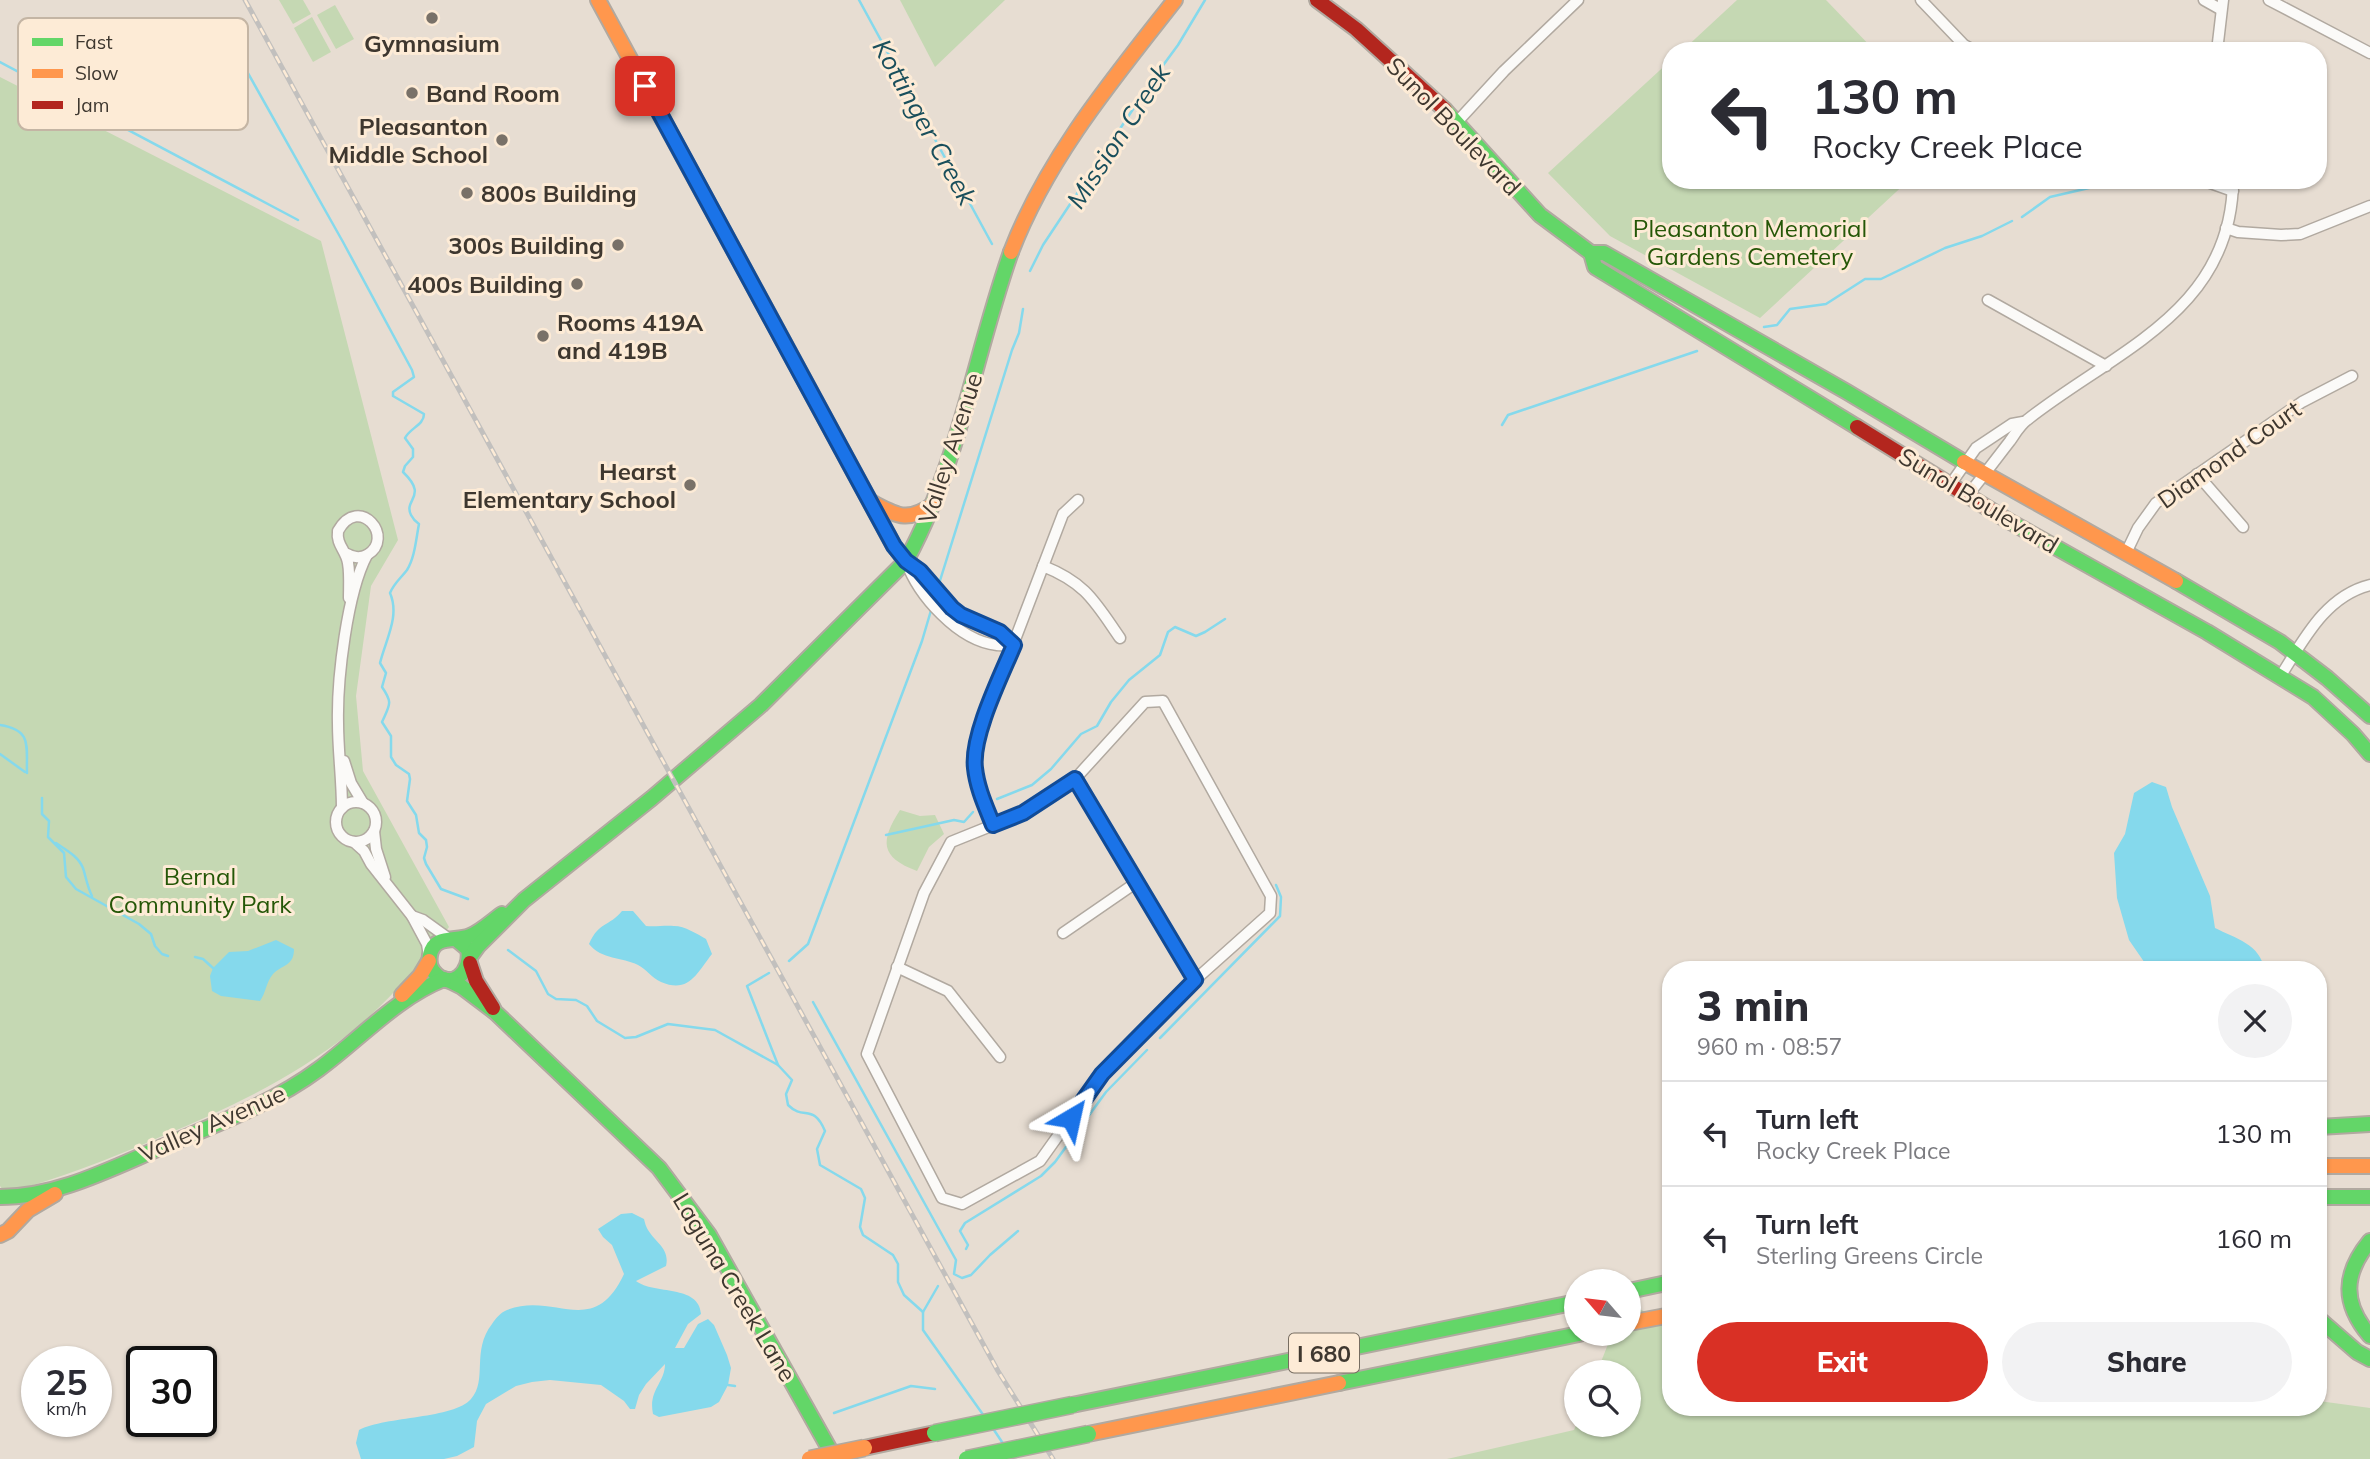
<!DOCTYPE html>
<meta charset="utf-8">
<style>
:root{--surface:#fff;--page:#f2f2f3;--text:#2b2b33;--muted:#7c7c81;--line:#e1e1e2;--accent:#d93025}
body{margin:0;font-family:Mulish,sans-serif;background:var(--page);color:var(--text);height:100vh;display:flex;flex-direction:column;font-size:26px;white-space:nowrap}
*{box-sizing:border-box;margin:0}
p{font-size:23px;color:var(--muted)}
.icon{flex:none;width:38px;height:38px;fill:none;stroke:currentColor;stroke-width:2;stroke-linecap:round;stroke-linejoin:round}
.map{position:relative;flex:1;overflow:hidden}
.sheet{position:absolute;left:1662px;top:961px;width:665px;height:455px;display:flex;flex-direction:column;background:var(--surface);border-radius:28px;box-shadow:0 2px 5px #0004}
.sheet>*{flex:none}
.guide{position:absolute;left:1662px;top:42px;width:665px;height:147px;border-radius:28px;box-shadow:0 2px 5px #0004;background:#fff;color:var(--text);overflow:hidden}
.needle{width:46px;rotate:298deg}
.tools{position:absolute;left:1564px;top:1269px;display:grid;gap:14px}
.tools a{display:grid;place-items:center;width:77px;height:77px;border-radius:50%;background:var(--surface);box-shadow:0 2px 5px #0004;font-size:35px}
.speed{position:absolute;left:21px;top:1346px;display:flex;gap:14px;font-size:35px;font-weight:700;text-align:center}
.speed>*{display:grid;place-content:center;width:91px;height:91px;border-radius:50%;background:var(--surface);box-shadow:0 2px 5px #0004;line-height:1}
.speed small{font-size:18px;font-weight:400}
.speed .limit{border:4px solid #111;border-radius:10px;background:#fff;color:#111}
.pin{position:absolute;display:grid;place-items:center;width:60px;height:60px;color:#fff;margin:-30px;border-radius:14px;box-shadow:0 4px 10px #0006}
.me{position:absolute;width:77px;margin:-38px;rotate:36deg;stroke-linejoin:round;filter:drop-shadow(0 0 5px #0008)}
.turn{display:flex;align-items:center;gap:24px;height:147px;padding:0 35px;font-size:32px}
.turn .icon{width:91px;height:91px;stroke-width:2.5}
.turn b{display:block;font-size:49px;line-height:60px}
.round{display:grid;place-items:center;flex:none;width:74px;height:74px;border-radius:37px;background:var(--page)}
.overview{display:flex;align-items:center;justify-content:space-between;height:119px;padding:0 35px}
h1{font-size:42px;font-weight:800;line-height:52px}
.action{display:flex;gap:14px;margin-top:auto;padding:14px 35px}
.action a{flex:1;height:80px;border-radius:42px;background:var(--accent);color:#fff;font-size:28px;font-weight:800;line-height:80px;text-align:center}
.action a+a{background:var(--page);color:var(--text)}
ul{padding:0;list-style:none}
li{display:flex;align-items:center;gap:21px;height:105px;padding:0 35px;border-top:2px solid var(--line)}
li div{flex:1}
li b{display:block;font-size:26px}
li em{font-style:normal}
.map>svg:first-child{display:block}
.green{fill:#c5d8b3}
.water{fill:#85d9ec}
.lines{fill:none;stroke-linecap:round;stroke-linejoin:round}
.stream{stroke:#85d9ec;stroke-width:2.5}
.street-casing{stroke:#b1a9a0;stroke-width:13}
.fast-casing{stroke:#b1a9a0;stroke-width:18}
.slow-casing{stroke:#b1a9a0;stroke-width:18}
.jam-casing{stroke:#b1a9a0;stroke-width:18}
.street{stroke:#fbfaf8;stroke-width:10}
.fast{stroke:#63d668;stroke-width:14}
.slow{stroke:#ff974d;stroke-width:14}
.jam{stroke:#b3261e;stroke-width:14}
.rail-casing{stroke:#c2c0be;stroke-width:5}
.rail{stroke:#fdebd6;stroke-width:2.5;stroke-dasharray:8;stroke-linecap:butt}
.fast-bridge-casing{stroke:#b1a9a0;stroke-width:19;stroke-linecap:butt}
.slow-bridge-casing{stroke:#b1a9a0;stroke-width:19;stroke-linecap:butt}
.fast-bridge{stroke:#63d668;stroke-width:16}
.slow-bridge{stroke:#ff974d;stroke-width:16}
.route-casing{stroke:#114b97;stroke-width:18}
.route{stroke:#1a73e8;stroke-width:12}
.poi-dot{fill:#797168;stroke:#fdebd6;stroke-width:2.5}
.labels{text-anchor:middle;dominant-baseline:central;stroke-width:6;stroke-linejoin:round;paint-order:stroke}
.shield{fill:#fdebd6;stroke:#776d61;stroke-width:2}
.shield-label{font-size:23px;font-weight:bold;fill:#3e372f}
.poi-label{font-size:24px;font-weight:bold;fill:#3e372f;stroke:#fdebd6;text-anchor:end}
.street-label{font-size:24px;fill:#3e372f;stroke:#fdebd6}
.park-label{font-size:24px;fill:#255707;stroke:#fdebd6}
.water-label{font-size:26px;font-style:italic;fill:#1a4f5c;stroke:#fdebd6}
.key{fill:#fdebd6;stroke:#c4b5a4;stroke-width:2}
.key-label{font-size:19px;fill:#3e372f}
</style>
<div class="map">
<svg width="2370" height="1459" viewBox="0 0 2370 1459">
<rect width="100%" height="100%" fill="#e7ddd2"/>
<g class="green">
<polygon points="279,0 303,0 311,14 293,24"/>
<polygon points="900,0 1005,0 935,67"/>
<polygon points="1737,0 1826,0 1875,51 1682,51"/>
<polygon points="335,5 354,39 336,49 317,15"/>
<polygon points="312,17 331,52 313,62 294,28"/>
<polygon points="1671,60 1671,180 1909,180 1760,318 1610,236 1548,173"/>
<path d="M0,77L321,241L398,540L371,586L356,696L363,771L449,927C419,964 389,1002 351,1032C293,1078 228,1109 160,1137C110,1159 58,1179 5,1193L0,1186Z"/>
<path d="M900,810L920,816L935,815L944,834L929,847L917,871C880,857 880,841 900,810Z"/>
<polygon points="1629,1304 1671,1324 1671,1407 2319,1407 2319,1401 2370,1408 2370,1459 1447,1459 1574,1430 1577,1423 1577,1424 1629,1424 1629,1372 1597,1372 1612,1334 1629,1334"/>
</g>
<g class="water">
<path d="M2152,782L2166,787L2172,807L2210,896L2215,928C2235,938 2261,945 2264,969H2149L2129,940L2117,898L2114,853L2125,834L2134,793Z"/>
<path d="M622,911H633L646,926C656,927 665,925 674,926C685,926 697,934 706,939L712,954C697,973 689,994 661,982C652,978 646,969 638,965C622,957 602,960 589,944C599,921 609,927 622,911Z"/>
<path d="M276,940L294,949C294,966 283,964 273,974C266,982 266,993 260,1001L221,996L212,991L210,976L213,968L229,952L248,951Z"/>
<path d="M632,1213L644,1219C645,1223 646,1227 648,1230C656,1243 670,1249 666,1266L636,1281C654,1295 699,1284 701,1314L688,1324L675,1348H684L698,1324L708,1319L714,1325L727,1355L731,1368L728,1385L719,1402L711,1407L659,1417L653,1414C648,1390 665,1383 665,1364L646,1384L639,1395L635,1409H630L624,1401L601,1385L550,1380L532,1382L516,1386L486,1404L477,1421L474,1447L457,1456L444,1459H361L356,1443L359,1430C386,1416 454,1419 471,1399C488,1380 471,1351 492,1324C496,1318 500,1313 507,1310C555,1291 593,1340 624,1274L612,1245L603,1237L598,1229L621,1214Z"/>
</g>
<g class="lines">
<g class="stream">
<polyline points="859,0 992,244"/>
<path d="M231,43L343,242L412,370L414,377L393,392V396L424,414C424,425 410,428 405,438L413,449V457L405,466L403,472C429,497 403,499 411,515C413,519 416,522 419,524C416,539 415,557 407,570C401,578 394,583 390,593C400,616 386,639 380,663L386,673L382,687C393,703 390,704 382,722L391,736V757L396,765L409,774L410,779L407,801L416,815L419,833L426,840L427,847L424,858L426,864L441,889L468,899"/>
<polyline points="0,62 298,220"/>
<polyline points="2022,217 2050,197 2089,188 2097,180"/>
<polyline points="1030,271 1043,245 1153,79 1178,45 1205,0"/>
<polyline points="1764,327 1777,325 1790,309 1826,304 1865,279 1881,279 1945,248 1982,236 2012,221"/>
<polyline points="1502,425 1508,415 1697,351"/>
<polyline points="938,587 1012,350 1019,333 1023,309"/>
<path d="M0,725C33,730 26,747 27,773"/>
<polyline points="0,754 25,772"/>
<polyline points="42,798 42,814 49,821 48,837 64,853 66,877 76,889 139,924 151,934 155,946 162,954 168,956"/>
<polyline points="997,799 1032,785 1051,769 1081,734 1097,726 1111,702 1129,680 1160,655 1168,632 1175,627 1196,636 1205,632 1225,619"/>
<polyline points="886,835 954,820 964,822 973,812"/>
<path d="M56,843C66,850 78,856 83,868C86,877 87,886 92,896"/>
<path d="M508,950L536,971L548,994L556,999L576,1000L587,1006L597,1021L625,1038L636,1037L668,1024L715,1030L778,1065L792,1080L786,1094L788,1105C804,1121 813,1103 825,1131L817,1149L820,1165L861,1189L865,1198L860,1227L863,1235L893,1255L898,1264V1282L904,1295L923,1312V1330L984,1416"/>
<polyline points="195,957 203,959 213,968"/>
<polyline points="789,961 808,944 922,641 932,607"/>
<polyline points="769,973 747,986 778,1065"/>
<polyline points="813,1002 956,1260 954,1274 962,1278 971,1275 990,1255 1018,1231"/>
<polyline points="1160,1038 1280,916 1281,897 1276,885"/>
<polyline points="966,1249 968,1245 960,1231 965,1223 1041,1176 1055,1162 1106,1092 1147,1050"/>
<polyline points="923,1312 938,1286"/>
<polyline points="728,1385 735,1386"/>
<polyline points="834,1413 911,1386 935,1389"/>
<polyline points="992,1427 1004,1445"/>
</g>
<defs>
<g id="street">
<polyline points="1921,0 1964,45 1975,51"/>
<polyline points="2204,0 2220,9"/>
<polyline points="2269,0 2370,53"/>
<polyline points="2217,51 2223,0"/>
<polyline points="1457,122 1504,71 1578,0"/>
<polyline points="2202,180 2233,191"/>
<polyline points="2226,228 2238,232 2281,235 2300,234 2370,206"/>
<polyline points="1988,300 2106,366"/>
<polyline points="2197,474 2243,527"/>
<polyline points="1950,485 1976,448 2012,424 2023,422"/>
<path d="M1967,496C1982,478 1996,459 2010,441C2015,434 2020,425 2027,420C2114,351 2232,312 2233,180"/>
<path d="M345,553C353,557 359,559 367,555C396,538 359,493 338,531C336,545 346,550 348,563C350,574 349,587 349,598"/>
<polyline points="2126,553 2138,528 2156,503 2302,402 2352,376"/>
<path d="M906,561C918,595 958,641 997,645C1002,646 1008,645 1014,644"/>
<path d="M906,562C927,576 940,602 961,615C981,627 995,628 1014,644"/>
<path d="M1043,566C1086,583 1095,602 1120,638"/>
<path d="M2280,677C2303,641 2325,596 2370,585"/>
<polygon points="1163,701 1271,896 1270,913 1195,980 1102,1074 1040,1161 962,1204 942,1198 867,1054 924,893 951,842 1023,813 1075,779 1145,702"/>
<polyline points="344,761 351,783 363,803"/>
<polyline points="1075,779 1195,980"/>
<circle cx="356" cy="822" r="20"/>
<path d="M342,808C342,780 338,751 338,723C337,679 347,593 367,555"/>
<path d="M993,825C980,793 970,769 979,734L1063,514L1078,500"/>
<polyline points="374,831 376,849 385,877"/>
<polyline points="354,842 364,851 371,864 412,916 427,944 429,956"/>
<polyline points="412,916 423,920 448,938"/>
<polyline points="1063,933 1137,882"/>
<polyline points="897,967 948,991 1000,1057"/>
</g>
<g id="fast">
<polyline points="1445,110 1540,215 1591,253 1595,267 1857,427"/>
<polyline points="1591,253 1604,253 1847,392 1964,462"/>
<polyline points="774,324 894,546 906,561"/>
<polyline points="2007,520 2207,632 2313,697 2353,734 2370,754"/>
<polyline points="2176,581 2280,642 2327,678 2370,716"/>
<path d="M456,939L468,949C473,972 450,993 433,971C430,967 429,961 430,955C434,934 456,942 470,936C482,931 492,921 502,914"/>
<path d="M470,957L478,946L524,900L652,798L761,705L906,561C960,461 974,357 1011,252"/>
<polyline points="448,980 462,987 495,1012 659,1168 709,1235 835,1459"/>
<polyline points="2319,1127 2370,1124"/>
<path d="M0,1197C57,1197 110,1169 162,1147C216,1124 272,1104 319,1069C360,1039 396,998 444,979"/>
<polyline points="2319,1197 2370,1197"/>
<path d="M2370,1241C2343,1274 2342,1303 2370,1336"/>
<polyline points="1629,1291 1671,1282"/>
<polyline points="2319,1319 2357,1352 2370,1359"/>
<polyline points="1339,1383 1579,1334"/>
<polyline points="1072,1405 1577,1302"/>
</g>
<g id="slow">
<polyline points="598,0 774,324"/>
<path d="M1011,252C1047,158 1113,79 1175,0"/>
<polyline points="1964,462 2176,581"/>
<path d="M871,502C898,516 907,523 934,504"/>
<polyline points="402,995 420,976 429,961"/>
<polyline points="2319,1166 2370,1166"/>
<polyline points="0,1235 8,1231 28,1210 55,1194"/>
<polyline points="1629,1323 1671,1315"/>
<polyline points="1088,1434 1339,1383"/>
</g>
<g id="jam">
<polyline points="1317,0 1356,29 1445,110"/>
<polyline points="1857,427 2007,520"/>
<polyline points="470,963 476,981 493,1008"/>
<polyline points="864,1448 935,1433"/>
</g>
</defs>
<use href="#street" class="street-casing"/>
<use href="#fast" class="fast-casing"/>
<use href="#slow" class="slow-casing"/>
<use href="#jam" class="jam-casing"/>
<use href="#street" class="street"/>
<use href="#fast" class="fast"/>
<use href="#slow" class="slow"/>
<use href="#jam" class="jam"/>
<defs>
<polyline id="rail" points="245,0 998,1371 1053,1459"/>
</defs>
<use href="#rail" class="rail-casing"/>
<use href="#rail" class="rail"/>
<defs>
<g id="fast-bridge">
<polyline points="935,1433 1072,1405"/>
<polyline points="967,1459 1088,1434"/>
</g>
<polyline id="slow-bridge" points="810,1459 864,1448"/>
</defs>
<use href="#fast-bridge" class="fast-bridge-casing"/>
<use href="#slow-bridge" class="slow-bridge-casing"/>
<use href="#fast-bridge" class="fast-bridge"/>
<use href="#slow-bridge" class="slow-bridge"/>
</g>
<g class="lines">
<defs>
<path id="route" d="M645,86L894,546L906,561L920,571L952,608L961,615L1000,632L1014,645C1001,676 971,736 975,768C977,788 986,807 993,825L1023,813L1075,779L1195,980L1102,1074L1071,1118"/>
</defs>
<use href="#route" class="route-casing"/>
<use href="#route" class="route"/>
</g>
<g class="poi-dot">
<circle cx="432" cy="18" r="7"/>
<circle cx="412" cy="93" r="7"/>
<circle cx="502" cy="140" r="7"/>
<circle cx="467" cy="193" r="7"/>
<circle cx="618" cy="245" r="7"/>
<circle cx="577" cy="284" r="7"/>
<circle cx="543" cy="336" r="7"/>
<circle cx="690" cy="485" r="7"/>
</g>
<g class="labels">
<rect class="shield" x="1289" y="1333.5" width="70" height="39" rx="5"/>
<g class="shield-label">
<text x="1324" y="1353">I 680</text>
</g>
<g class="poi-label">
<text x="432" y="43" text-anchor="middle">Gymnasium</text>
<text x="426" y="93" text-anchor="start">Band Room</text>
<text x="488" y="126">Pleasanton<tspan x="488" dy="28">Middle School</tspan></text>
<text x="481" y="193" text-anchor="start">800s Building</text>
<text x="604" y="245">300s Building</text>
<text x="563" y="284">400s Building</text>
<text x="557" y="322" text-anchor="start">Rooms 419A<tspan x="557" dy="28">and 419B</tspan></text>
<text x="676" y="471">Hearst<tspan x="676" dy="28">Elementary School</tspan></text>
</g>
<g class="street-label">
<text transform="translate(1454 126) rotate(46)">Sunol Boulevard</text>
<text transform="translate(950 448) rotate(-72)">Valley Avenue</text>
<text transform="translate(2229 454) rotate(-35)">Diamond Court</text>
<text transform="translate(1979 500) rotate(31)">Sunol Boulevard</text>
<text transform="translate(212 1123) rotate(-24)">Valley Avenue</text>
<text transform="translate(735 1287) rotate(59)">Laguna Creek Lane</text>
</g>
<g class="park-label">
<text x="1750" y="228">Pleasanton Memorial<tspan x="1750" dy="28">Gardens Cemetery</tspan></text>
<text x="200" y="876">Bernal<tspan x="200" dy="28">Community Park</tspan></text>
</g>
<g class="water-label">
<text transform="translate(925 122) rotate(61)">Kottinger Creek</text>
<text transform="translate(1118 136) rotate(-57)">Mission Creek</text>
</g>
</g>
<rect x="18" y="18" width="230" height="112" rx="10" class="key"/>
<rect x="32" y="38" width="31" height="8" fill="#63d668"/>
<rect x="32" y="69" width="31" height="9" fill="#ff974d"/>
<rect x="32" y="101" width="31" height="8" fill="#b3261e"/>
<g class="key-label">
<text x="75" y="49">Fast</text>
<text x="75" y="80">Slow</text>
<text x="75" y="112">Jam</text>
</g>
</svg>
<div class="tools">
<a><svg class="needle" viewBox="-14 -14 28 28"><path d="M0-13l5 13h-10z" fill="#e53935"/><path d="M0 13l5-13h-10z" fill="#7c7c81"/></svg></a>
<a><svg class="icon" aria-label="search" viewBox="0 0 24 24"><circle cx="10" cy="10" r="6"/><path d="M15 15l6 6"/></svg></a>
</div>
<div class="speed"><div>25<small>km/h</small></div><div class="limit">30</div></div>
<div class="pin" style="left:645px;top:86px;background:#d93025"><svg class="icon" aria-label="arrive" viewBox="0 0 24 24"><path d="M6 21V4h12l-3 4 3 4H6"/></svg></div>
<svg class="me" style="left:1071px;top:1118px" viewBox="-20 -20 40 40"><path d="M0-17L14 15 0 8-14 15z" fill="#1a73e8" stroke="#fff" stroke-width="4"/></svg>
<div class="guide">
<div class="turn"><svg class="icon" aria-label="left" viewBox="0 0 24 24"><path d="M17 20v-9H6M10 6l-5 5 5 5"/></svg><div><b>130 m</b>Rocky Creek Place</div></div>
</div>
<section class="sheet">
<div class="overview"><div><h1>3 min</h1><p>960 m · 08:57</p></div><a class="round"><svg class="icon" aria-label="close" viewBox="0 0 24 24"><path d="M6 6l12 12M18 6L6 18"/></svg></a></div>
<ul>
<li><svg class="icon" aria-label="left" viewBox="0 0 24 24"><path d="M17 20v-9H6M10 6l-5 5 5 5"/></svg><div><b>Turn left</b><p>Rocky Creek Place</p></div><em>130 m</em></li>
<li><svg class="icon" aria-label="left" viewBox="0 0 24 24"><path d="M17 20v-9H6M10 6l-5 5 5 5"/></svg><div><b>Turn left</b><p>Sterling Greens Circle</p></div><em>160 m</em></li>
</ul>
<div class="action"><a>Exit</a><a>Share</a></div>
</section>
</div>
